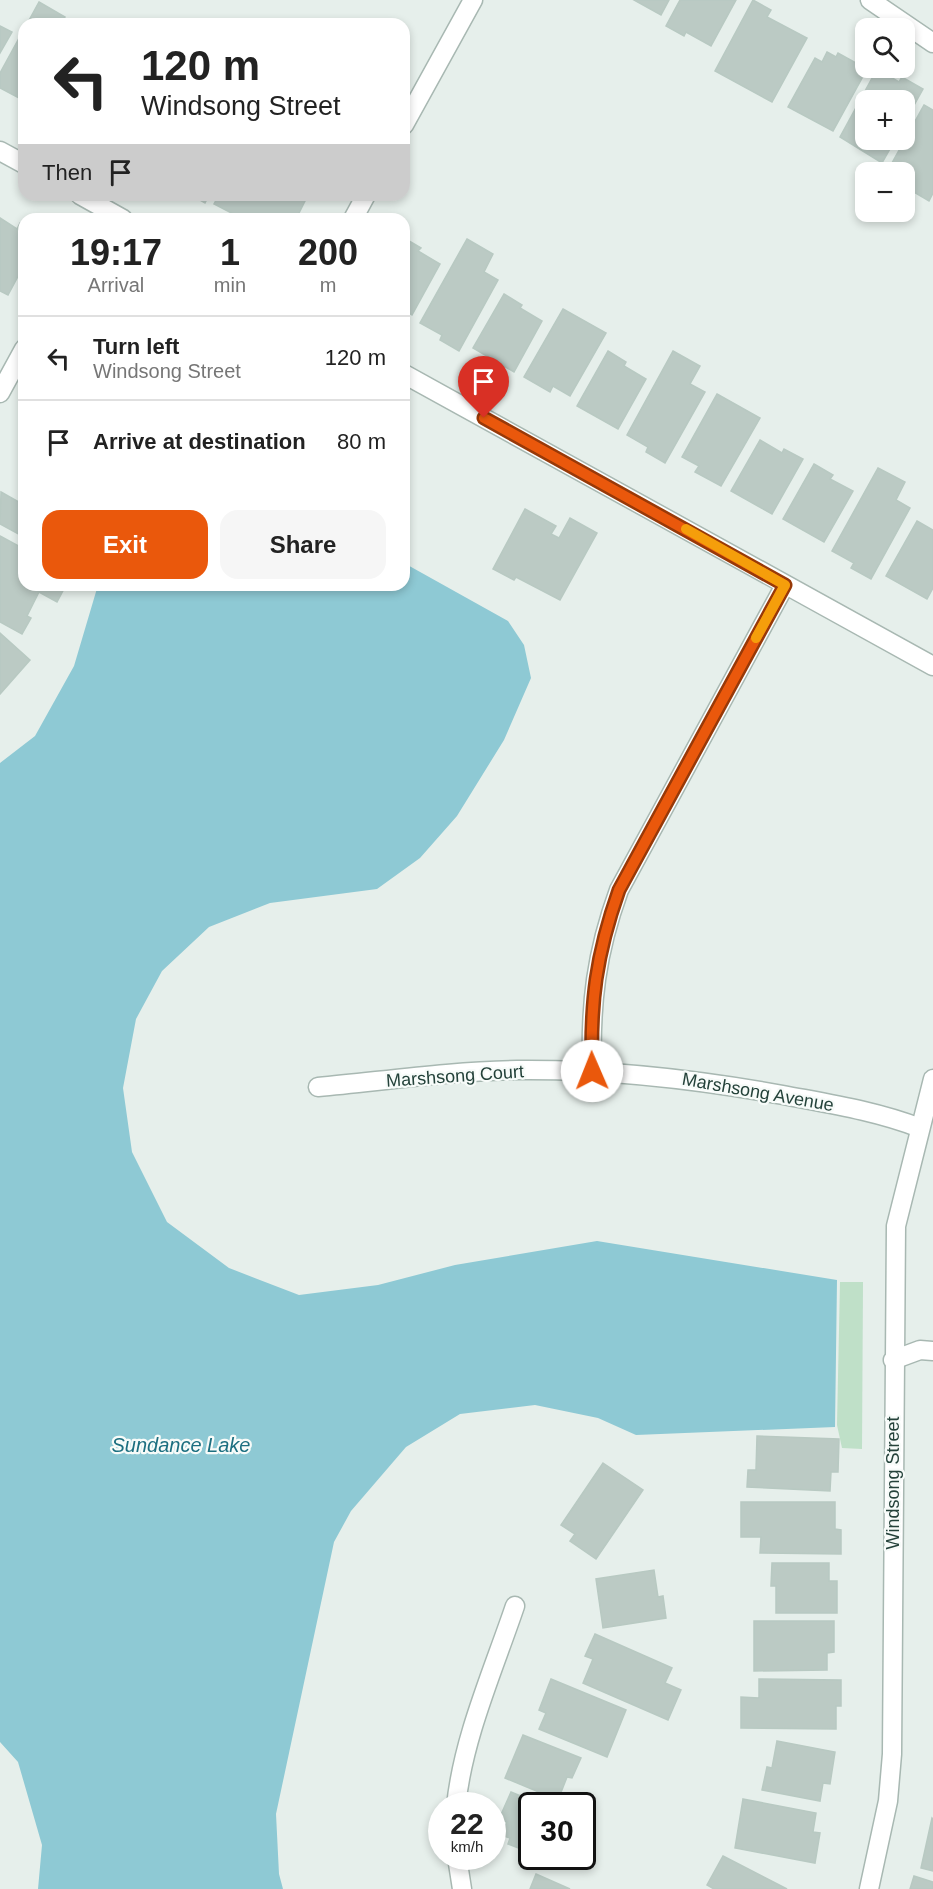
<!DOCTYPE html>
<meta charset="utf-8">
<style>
:root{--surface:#fff;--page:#f6f6f6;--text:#222;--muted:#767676;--line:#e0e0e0;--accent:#ea580c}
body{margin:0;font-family:Helvetica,sans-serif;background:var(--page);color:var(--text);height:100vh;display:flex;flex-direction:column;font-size:22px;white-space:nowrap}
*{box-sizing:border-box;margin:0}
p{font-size:20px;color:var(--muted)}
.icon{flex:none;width:33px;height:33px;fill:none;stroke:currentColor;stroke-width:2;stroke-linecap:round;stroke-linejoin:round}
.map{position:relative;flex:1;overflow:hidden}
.details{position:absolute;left:18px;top:213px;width:392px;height:378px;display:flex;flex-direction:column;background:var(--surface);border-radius:18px;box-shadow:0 3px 9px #0003}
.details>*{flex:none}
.hud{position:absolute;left:18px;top:18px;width:392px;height:183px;border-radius:18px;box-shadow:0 3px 9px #0003;background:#fff;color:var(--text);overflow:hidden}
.buttons{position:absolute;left:855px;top:18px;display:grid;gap:12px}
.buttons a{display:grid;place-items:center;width:60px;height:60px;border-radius:12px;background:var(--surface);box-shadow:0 3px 9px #0003;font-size:30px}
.speed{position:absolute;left:428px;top:1792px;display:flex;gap:12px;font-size:30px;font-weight:700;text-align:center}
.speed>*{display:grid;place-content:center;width:78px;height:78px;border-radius:50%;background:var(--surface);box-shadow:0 3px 9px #0003;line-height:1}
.speed small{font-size:15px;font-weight:400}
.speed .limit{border:3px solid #111;border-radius:9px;background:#fff;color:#111}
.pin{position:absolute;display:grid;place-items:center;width:51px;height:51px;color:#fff;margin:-62px -26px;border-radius:50% 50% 50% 0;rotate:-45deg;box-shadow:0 0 6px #0007}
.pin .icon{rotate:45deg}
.me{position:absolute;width:66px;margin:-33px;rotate:359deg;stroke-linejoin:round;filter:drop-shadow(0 0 4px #0008)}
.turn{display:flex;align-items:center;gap:21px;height:126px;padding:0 24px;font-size:27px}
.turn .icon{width:78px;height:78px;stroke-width:2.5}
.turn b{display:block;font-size:42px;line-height:51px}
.then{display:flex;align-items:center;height:57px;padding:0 24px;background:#0003;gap:12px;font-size:22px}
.eta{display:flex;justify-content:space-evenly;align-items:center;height:102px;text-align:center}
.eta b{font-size:36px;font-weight:700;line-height:42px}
.button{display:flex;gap:12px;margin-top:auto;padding:12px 24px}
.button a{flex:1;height:69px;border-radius:18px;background:var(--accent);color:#fff;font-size:24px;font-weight:700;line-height:69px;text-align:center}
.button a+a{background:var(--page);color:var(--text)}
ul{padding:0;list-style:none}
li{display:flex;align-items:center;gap:18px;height:84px;padding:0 24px;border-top:2px solid var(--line)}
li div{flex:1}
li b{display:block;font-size:22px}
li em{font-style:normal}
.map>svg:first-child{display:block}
.green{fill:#bfe0c8}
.water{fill:#8ec9d4}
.building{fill:#bbcac4;stroke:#b8c9c2;stroke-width:1.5}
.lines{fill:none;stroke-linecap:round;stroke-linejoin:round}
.minor-casing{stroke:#a8b8b2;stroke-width:21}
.minor{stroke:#fff;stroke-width:18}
.route-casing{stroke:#983908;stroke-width:15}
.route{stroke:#ea580c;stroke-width:10}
.slow{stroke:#f59e0b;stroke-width:10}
.labels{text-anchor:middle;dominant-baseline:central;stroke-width:4.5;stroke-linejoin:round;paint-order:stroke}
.street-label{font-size:18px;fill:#24423a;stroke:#f7fbf9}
.water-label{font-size:20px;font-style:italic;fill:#1c6f80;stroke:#f7fbf9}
</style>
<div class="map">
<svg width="933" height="1889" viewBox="0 0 933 1889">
<rect width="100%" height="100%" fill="#e6efeb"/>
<polygon class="green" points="840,1282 863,1282 862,1449 842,1448 837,1425"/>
<polygon class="water" points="404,563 508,621 524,645 531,678 504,740 457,816 420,858 377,889 270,903 209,927 162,971 136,1019 123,1088 132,1152 167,1222 229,1268 299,1295 378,1285 455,1265 597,1241 837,1280 835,1427 636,1435 598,1418 535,1405 460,1414 406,1447 351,1511 334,1542 276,1814 279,1874 283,1889 38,1889 42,1845 18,1762 0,1742 0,763 35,736 74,666 98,585 404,585"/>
<g class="building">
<polygon points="634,0 669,0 661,15"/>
<polygon points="680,0 736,0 711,46 686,32 684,36 666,26"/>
<polygon points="753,0 771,10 767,17 807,38 772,102 715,71"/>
<polygon points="39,2 65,17 61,24 27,24"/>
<polygon points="0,26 12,32 0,53"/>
<polygon points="24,29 24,89 19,98 0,88 0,73"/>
<polygon points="827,52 836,57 838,53 867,69 833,131 788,107 815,58 822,62"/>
<polygon points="877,69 899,82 902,77 923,89 904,123 904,100 866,100 866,140 895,140 882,163 840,137"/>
<polygon points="924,105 933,110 933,193 929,201 914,192 909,203 904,200 904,172 887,172"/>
<polygon points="191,195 209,195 205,203"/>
<polygon points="219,195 308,195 296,219 243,219 214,204"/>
<polygon points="0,218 17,229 20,223 24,225 24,265 8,295 0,291"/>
<polygon points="404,238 421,248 418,251 440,264 412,315 404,310"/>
<polygon points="467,239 493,254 484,272 498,280 459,351 440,340 442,335 420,323"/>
<polygon points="504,294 522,305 520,308 542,321 514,372 473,348"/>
<polygon points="563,309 606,333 570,396 553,386 550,392 524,377"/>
<polygon points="608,351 626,362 624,366 646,379 618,429 577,406"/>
<polygon points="673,351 700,366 690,384 705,392 665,463 646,452 648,447 627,435"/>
<polygon points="717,394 760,418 721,486 695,472 699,466 682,457"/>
<polygon points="760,440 782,453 784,449 803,459 772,514 731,491"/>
<polygon points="814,464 833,475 830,479 853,491 824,542 783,519"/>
<polygon points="878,468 905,482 896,500 910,508 871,579 851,568 854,563 832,551"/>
<polygon points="1,492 24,505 24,537 0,524"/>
<polygon points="525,509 556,526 551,534 559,538 570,518 597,533 560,600 516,577 514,580 493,569"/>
<polygon points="917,521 933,530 933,588 927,599 886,576"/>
<polygon points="0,536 24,549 24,585 66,585 57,602 39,592 27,616 31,618 22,634 0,622"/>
<polygon points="0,633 30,660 0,694"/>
<polygon points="757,1436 839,1439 838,1472 831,1472 830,1491 747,1487 748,1470 756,1470"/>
<polygon points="603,1463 643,1490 596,1559 570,1541 575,1534 561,1525"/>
<polygon points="741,1502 835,1502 835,1529 841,1530 841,1554 760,1553 761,1537 741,1537"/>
<polygon points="772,1563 829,1563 829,1581 837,1581 837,1613 776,1613 776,1586 771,1586"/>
<polygon points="654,1570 658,1597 663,1596 666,1618 603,1628 596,1579"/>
<polygon points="754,1621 834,1621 834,1652 827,1653 827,1670 754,1671"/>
<polygon points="595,1634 672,1668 665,1683 681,1690 668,1720 583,1683 593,1659 585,1656"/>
<polygon points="551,1679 626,1710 607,1757 539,1729 546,1713 539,1710"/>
<polygon points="759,1679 841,1680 841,1706 836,1706 836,1729 741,1728 741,1697 759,1698"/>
<polygon points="523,1735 581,1758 572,1778 567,1777 558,1800 505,1778"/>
<polygon points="777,1741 835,1752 830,1784 823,1783 820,1801 762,1790 767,1767 772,1768"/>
<polygon points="511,1792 545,1806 531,1806 531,1853 508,1844 510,1838 501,1835 507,1822 499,1819"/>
<polygon points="743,1799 816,1813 813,1832 820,1833 815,1863 735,1848"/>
<polygon points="932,1818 933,1819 933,1871 921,1868"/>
<polygon points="723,1856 787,1889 714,1889 707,1885"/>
<polygon points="540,1857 569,1857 565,1867"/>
<polygon points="536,1874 570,1889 530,1889"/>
<polygon points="914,1876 933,1882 933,1889 910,1889"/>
</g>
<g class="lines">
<defs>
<g id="minor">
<polyline points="870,0 933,43"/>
<polyline points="404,125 473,0"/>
<polyline points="0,151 24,164"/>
<polyline points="80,195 123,219"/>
<polyline points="353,219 366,195"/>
<polyline points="404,374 933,666"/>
<polyline points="0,393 24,349"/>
<path d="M592,1071C590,1004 596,953 619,890L785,585"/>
<path d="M318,1087C383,1081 451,1071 517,1070C607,1069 695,1079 783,1095C830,1104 876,1111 920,1128"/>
<polyline points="893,1360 920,1350 933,1351"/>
<path d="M456,1806C463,1738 493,1671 515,1606"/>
<polyline points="457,1857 462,1889"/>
<polyline points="869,1889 888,1801 892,1754 896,1226 933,1079"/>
</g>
</defs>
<use href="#minor" class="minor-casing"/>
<use href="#minor" class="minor"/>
</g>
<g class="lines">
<defs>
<path id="route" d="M484,418L785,585L619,890C596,955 590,1002 592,1071"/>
</defs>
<use href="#route" class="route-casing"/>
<use href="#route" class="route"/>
<polyline class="slow" points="686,529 785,585 756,638"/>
</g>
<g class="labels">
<g class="street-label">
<text transform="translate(455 1076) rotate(-4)">Marshsong Court</text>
<text transform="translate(758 1092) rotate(10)">Marshsong Avenue</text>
<text transform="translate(893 1483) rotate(-90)">Windsong Street</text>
</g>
<g class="water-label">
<text x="181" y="1445">Sundance Lake</text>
</g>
</g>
</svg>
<div class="buttons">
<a><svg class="icon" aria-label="search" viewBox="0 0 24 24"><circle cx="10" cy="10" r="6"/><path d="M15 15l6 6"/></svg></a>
<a>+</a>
<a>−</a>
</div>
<div class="speed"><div>22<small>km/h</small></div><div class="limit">30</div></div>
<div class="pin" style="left:484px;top:418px;background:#d93025"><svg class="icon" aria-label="arrive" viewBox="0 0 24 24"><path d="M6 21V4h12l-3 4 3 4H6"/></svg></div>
<svg class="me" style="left:592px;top:1071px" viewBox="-20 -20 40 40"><circle r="19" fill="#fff"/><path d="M0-13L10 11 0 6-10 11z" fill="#ea580c"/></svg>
<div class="hud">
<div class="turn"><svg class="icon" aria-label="left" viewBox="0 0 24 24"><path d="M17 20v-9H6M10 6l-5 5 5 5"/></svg><div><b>120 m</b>Windsong Street</div></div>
<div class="then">Then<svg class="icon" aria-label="arrive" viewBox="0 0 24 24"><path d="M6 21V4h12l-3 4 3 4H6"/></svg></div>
</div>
<section class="details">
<div class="eta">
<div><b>19:17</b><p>Arrival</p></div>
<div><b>1</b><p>min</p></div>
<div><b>200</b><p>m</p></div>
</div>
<ul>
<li><svg class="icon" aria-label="left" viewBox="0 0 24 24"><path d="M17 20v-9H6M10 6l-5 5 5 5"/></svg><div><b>Turn left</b><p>Windsong Street</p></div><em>120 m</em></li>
<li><svg class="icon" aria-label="arrive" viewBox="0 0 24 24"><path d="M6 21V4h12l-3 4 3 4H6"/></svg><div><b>Arrive at destination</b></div><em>80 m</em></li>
</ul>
<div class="button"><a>Exit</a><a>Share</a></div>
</section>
</div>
